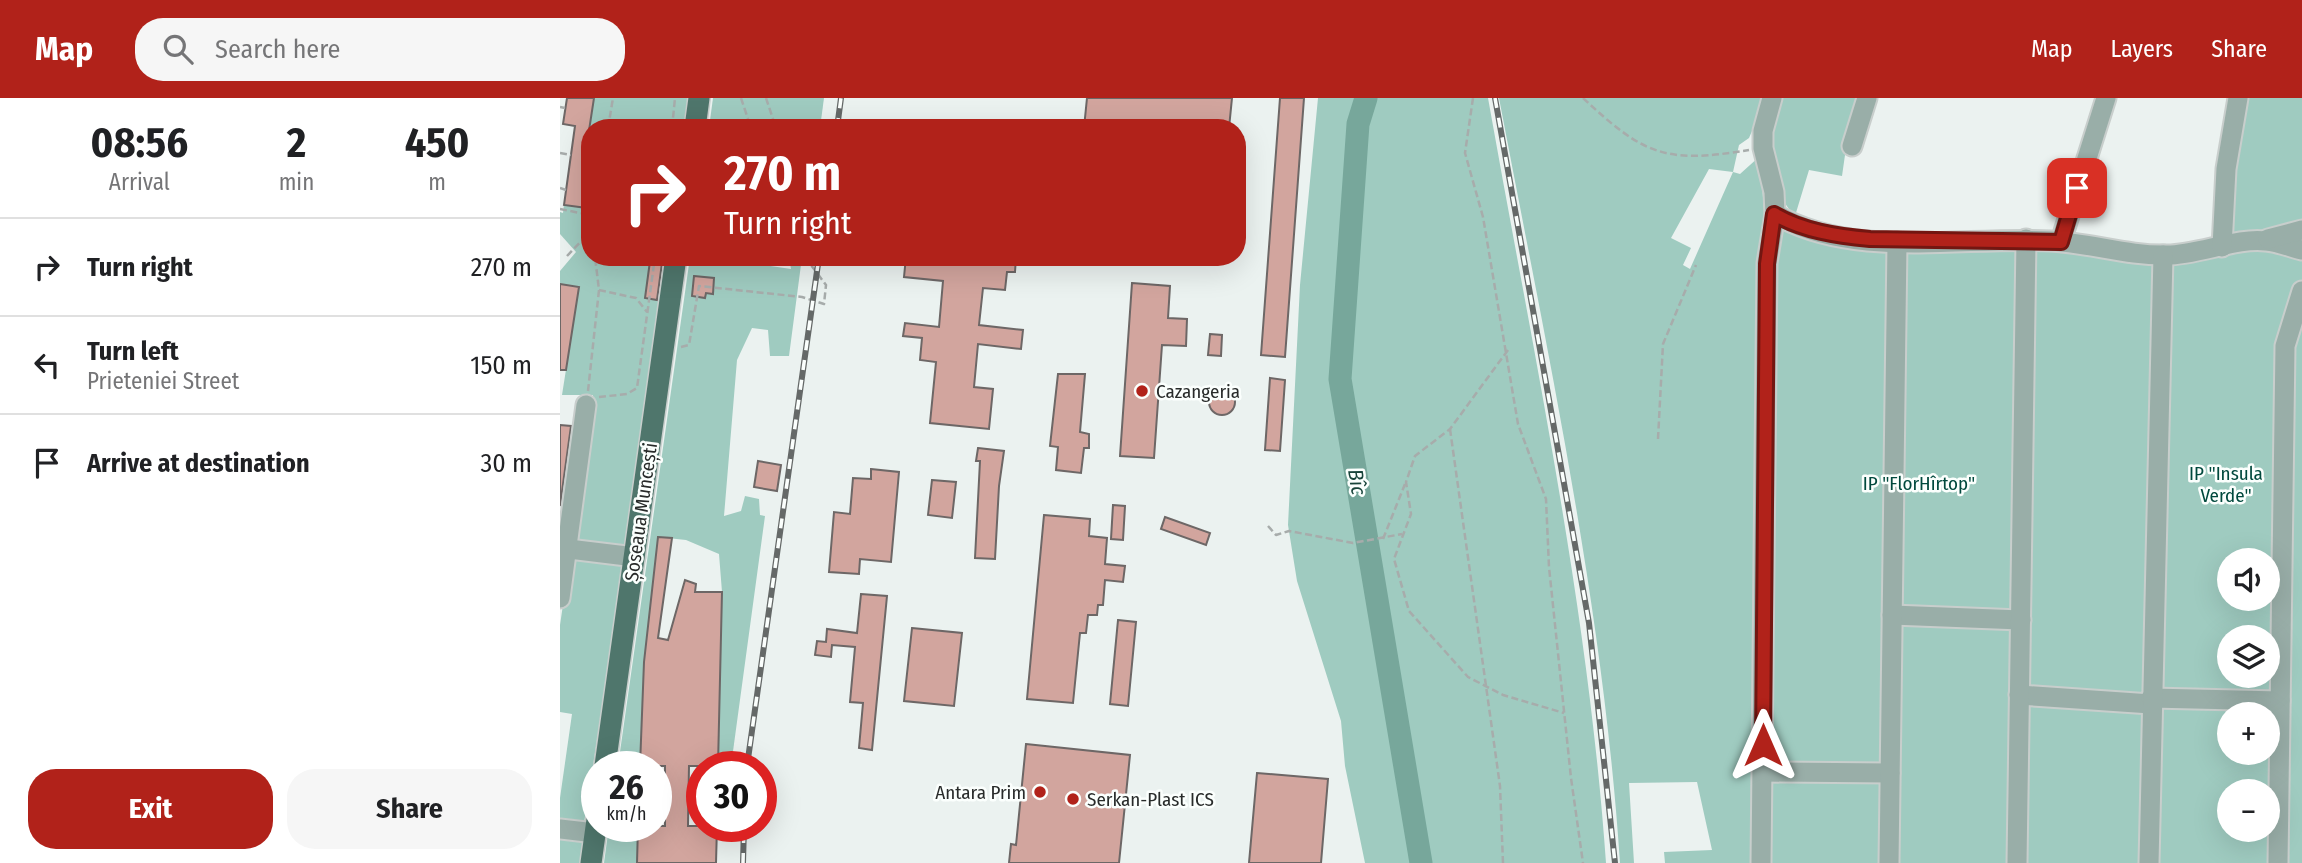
<!DOCTYPE html>
<meta charset="utf-8">
<style>
:root{--surface:#fff;--page:#f6f6f6;--text:#202124;--muted:#757577;--line:#e0e0e0;--accent:#b1221a}
body{margin:0;font-family:"Fira Sans Condensed",sans-serif;background:var(--page);color:var(--text);height:100vh;display:flex;flex-direction:column;font-size:26px;white-space:nowrap}
*{box-sizing:border-box;margin:0}
p{font-size:23px;color:var(--muted)}
.icon{flex:none;width:38px;height:38px;fill:none;stroke:currentColor;stroke-width:2;stroke-linecap:round;stroke-linejoin:round}
.map{position:relative;flex:1;overflow:hidden}
.panel{display:flex;flex-direction:column;background:var(--surface);width:560px}
.panel>*{flex:none}
.hud{position:absolute;left:21px;top:21px;width:665px;height:147px;border-radius:28px;box-shadow:0 7px 28px #0002;background:#b1221a;color:#fff;overflow:hidden}
.controls{position:absolute;left:1657px;top:450px;display:grid;gap:14px}
.controls a{display:grid;place-items:center;width:63px;height:63px;border-radius:50%;background:var(--surface);box-shadow:0 7px 28px #0002;font-size:35px}
.speed{position:absolute;left:21px;top:653px;display:flex;gap:14px;font-size:35px;font-weight:700;text-align:center}
.speed>*{display:grid;place-content:center;width:91px;height:91px;border-radius:50%;background:var(--surface);box-shadow:0 7px 28px #0002;line-height:1}
.speed small{font-size:18px;font-weight:400}
.speed .limit{border:10px solid #d22;background:#fff;color:#111}
.pin{position:absolute;display:grid;place-items:center;width:60px;height:60px;color:#fff;margin:-30px;border-radius:14px;box-shadow:0 4px 10px #0006}
.me{position:absolute;width:77px;margin:-38px;rotate:0deg;stroke-linejoin:round;filter:drop-shadow(0 0 5px #0008)}
.turn{display:flex;align-items:center;gap:24px;height:147px;padding:0 28px;font-size:32px}
.turn .icon{width:91px;height:91px;stroke-width:2.5}
.turn b{display:block;font-size:49px;line-height:60px}
.eta{display:flex;justify-content:space-evenly;align-items:center;height:119px;text-align:center}
.eta b{font-size:42px;font-weight:700;line-height:49px}
.button{display:flex;gap:14px;margin-top:auto;padding:14px 28px}
.button a{flex:1;height:80px;border-radius:28px;background:var(--accent);color:#fff;font-size:28px;font-weight:700;line-height:80px;text-align:center}
.button a+a{background:var(--page);color:var(--text)}
ul{padding:0;list-style:none}
li{display:flex;align-items:center;gap:21px;height:98px;padding:0 28px;border-top:2px solid var(--line)}
li div{flex:1}
li b{display:block;font-size:26px}
li em{font-style:normal}
header{display:flex;align-items:center;gap:42px;box-sizing:border-box;height:98px;padding:0 35px;background:var(--accent);color:#fff}
header strong{font-size:33px}
nav{display:flex;gap:38px;margin-inline-start:auto;font-size:24px}
.search{width:490px;height:63px;background:var(--page);display:flex;align-items:center;gap:18px;box-sizing:border-box;padding:0 24px;border-radius:28px;color:var(--muted);font-size:26px}
main{display:flex;flex:1;min-height:0}
.map>svg:first-child{display:block}
.green{fill:#9fcbc0;fill-rule:evenodd}
.lines{fill:none;stroke-linecap:round;stroke-linejoin:round}
.river{stroke:#77a79b;stroke-width:23}
.building{fill:#d2a59e;stroke:#6d6766;stroke-width:2}
.minor-casing{stroke:#c8cecc;stroke-width:23}
.major-casing{stroke:#c8cecc;stroke-width:24}
.path{stroke:#a7acab;stroke-width:2.5;stroke-dasharray:7 3.5;stroke-linecap:butt}
.minor{stroke:#99aea8;stroke-width:19}
.major{stroke:#4f766c;stroke-width:21}
.rail-casing{stroke:#656968;stroke-width:6}
.rail{stroke:#fbfffd;stroke-width:3.5;stroke-dasharray:10;stroke-linecap:butt}
.route-casing{stroke:#731611;stroke-width:18}
.route{stroke:#b1221a;stroke-width:12}
.poi-dot{fill:#b1221a;stroke:#fbfffd;stroke-width:2.5}
.labels{text-anchor:middle;dominant-baseline:central;stroke-width:5;stroke-linejoin:round;paint-order:stroke}
.poi-label{font-size:19px;fill:#282b2a;stroke:#fbfffd;text-anchor:start}
.park-label{font-size:19px;fill:#00493d;stroke:#fbfffd}
.street-label{font-size:19px;fill:#282b2a;stroke:#fbfffd}
.water-label{font-size:21px;font-style:italic;fill:#18443a;stroke:#fbfffd}
</style>
<header>
<strong>Map</strong>
<div class="search"><svg class="icon" aria-label="search" viewBox="0 0 24 24"><circle cx="10" cy="10" r="6"/><path d="M15 15l6 6"/></svg>Search here</div>
<nav><a>Map</a><a>Layers</a><a>Share</a></nav>
</header>
<main>
<section class="panel">
<div class="eta">
<div><b>08:56</b><p>Arrival</p></div>
<div><b>2</b><p>min</p></div>
<div><b>450</b><p>m</p></div>
</div>
<ul>
<li><svg class="icon" aria-label="right" viewBox="0 0 24 24"><path d="M7 20v-9h11M14 6l5 5-5 5"/></svg><div><b>Turn right</b></div><em>270 m</em></li>
<li><svg class="icon" aria-label="left" viewBox="0 0 24 24"><path d="M17 20v-9H6M10 6l-5 5 5 5"/></svg><div><b>Turn left</b><p>Prieteniei Street</p></div><em>150 m</em></li>
<li><svg class="icon" aria-label="arrive" viewBox="0 0 24 24"><path d="M6 21V4h12l-3 4 3 4H6"/></svg><div><b>Arrive at destination</b></div><em>30 m</em></li>
</ul>
<div class="button"><a>Exit</a><a>Share</a></div>
</section>
<div class="map">
<svg width="1742" height="765" viewBox="0 0 1742 765">
<rect width="100%" height="100%" fill="#ebf2f0"/>
<g class="green">
<polygon points="34,0 130,0 126,30 30,30"/>
<polygon points="153,0 264,0 260,30 149,30"/>
<path d="M758,0H928C973,254 1028,508 1046,765H805L785,668L781,623L737,483L728,427L740,187Z"/>
<path d="M939,0H1206L1189,40L1179,47L1173,74L1180,76L1200,58L1205,127L1284,148L1459,149L1654,156L1672,0H1742V765H1105L1104,754L1152,752L1137,684L1069,685L1074,765H1060C1043,507 987,253 939,0ZM1149,71L1173,74L1130,171L1123,167L1131,150L1111,140ZM1670,462H1708V500H1670ZM1670,539H1708V578H1670ZM1670,616H1708V654H1670ZM1670,693H1708V732H1670Z"/>
<path d="M1222,0H1302L1286,50L1282,78L1249,72L1235,118C1206,89 1208,36 1222,0Z"/>
<polygon points="30,93 30,159 104,159 102,165 90,163 85,200 97,202 102,210 67,448 20,446 15,440 33,297 2,297 19,189 0,186 0,173 16,154 0,136 0,114 3,115 4,106 27,110"/>
<polygon points="130,159 168,159 169,162 231,171 229,159 242,159 229,258 210,258 208,232 192,230 177,262 164,418 181,413 185,398 199,401 200,417 205,418 171,668 158,668 162,494 159,456 126,442 98,439 84,564 80,668 58,668"/>
<polygon points="17,459 62,463 64,469 24,725 0,723 0,700 12,616 0,614 0,527 9,466"/>
<polygon points="49,728 78,728 77,765 44,765"/>
<polygon points="0,735 24,742 20,765 0,765"/>
</g>
<g class="lines">
<polyline class="river" points="806,0 798,26 780,281 861,765"/>
</g>
<g class="building">
<polygon points="7,0 34,0 28,39 27,110 4,107 15,28 3,26"/>
<polygon points="527,0 672,0 669,30 524,30"/>
<polygon points="720,0 744,0 725,259 701,257"/>
<polygon points="346,159 456,159 455,174 447,174 445,192 423,190 419,227 463,232 461,251 418,246 414,289 433,291 429,331 370,325 376,264 360,262 362,240 343,238 345,225 379,229 383,183 344,179"/>
<polygon points="90,163 102,165 97,202 85,200"/>
<polygon points="134,178 154,180 153,196 146,195 145,200 132,198"/>
<polygon points="572,185 610,188 608,220 627,221 626,248 602,247 594,360 560,358"/>
<polygon points="0,186 19,189 6,272 0,272"/>
<polygon points="650,236 662,237 661,258 648,257"/>
<polygon points="498,276 525,276 520,334 529,336 529,350 524,350 521,375 496,372 498,349 490,348"/>
<polygon points="710,280 725,282 720,353 705,352"/>
<circle cx="662" cy="304" r="13"/>
<polygon points="0,327 11,328 0,408"/>
<polygon points="418,350 444,353 439,388 435,461 415,460 420,363 416,363"/>
<polygon points="198,363 221,367 217,393 194,389"/>
<polygon points="311,371 339,374 331,464 300,461 299,476 269,474 274,414 290,416 293,380 311,381"/>
<polygon points="372,382 396,384 392,420 368,417"/>
<polygon points="553,407 565,408 563,442 551,441"/>
<polygon points="484,417 530,421 529,438 547,440 545,466 565,468 563,484 545,482 543,507 538,507 537,517 528,517 526,535 520,535 513,605 467,601"/>
<polygon points="605,419 650,435 646,447 601,431"/>
<polygon points="98,439 112,440 98,540 108,542 125,482 136,486 135,494 162,494 158,668 129,668 128,728 157,728 156,765 77,765 78,728 105,728 105,668 80,668 84,564"/>
<polygon points="301,496 327,498 312,652 299,650 303,605 290,604 295,549 272,547 271,559 255,557 257,543 266,544 267,531 297,535"/>
<polygon points="558,522 576,524 568,608 550,606"/>
<polygon points="352,530 402,535 394,608 344,603"/>
<polygon points="466,646 570,657 559,765 449,765 451,746 456,747"/>
<polygon points="697,675 768,681 761,765 689,765"/>
</g>
<g class="lines">
<defs>
<g id="minor">
<polyline points="1292,48 1307,0"/>
<path d="M1215,116C1292,162 1404,138 1491,143C1530,145 1568,158 1607,157C1638,157 1678,139 1706,143C1718,144 1730,149 1742,152"/>
<polyline points="1708,141 1742,132"/>
<polyline points="1501,143 1546,0"/>
<polyline points="1662,149 1666,71 1678,0"/>
<polyline points="0,450 75,459"/>
<polyline points="0,500 26,307"/>
<polyline points="1332,517 1461,522"/>
<polyline points="1459,597 1591,606"/>
<polyline points="1591,600 1720,603"/>
<polyline points="1203,674 1330,675"/>
<polyline points="0,731 35,735"/>
<polyline points="1201,765 1207,165 1215,116 1214,94 1203,50 1203,33 1212,0"/>
<polyline points="1329,765 1337,144"/>
<polyline points="1457,765 1466,141"/>
<polyline points="1589,765 1603,157"/>
<polyline points="1718,765 1725,248 1742,193"/>
</g>
<g id="major">
<polyline points="135,30 139,0"/>
<polyline points="45,668 116,159"/>
<polyline points="31,765 37,722"/>
</g>
</defs>
<use href="#minor" class="minor-casing"/>
<use href="#major" class="major-casing"/>
<g class="path">
<polyline points="181,0 191,30"/>
<polyline points="206,0 216,30"/>
<polyline points="913,0 905,55 923,119 958,326 986,401 989,469 1011,680 1023,765"/>
<path d="M1023,0C1084,57 1105,66 1189,52"/>
<polyline points="0,9 5,10"/>
<polyline points="48,30 53,0"/>
<polyline points="112,30 115,0"/>
<polyline points="29,34 30,35"/>
<polyline points="0,55 11,57"/>
<polyline points="0,90 6,92"/>
<polyline points="0,111 30,117"/>
<polyline points="7,158 30,134"/>
<polyline points="39,192 76,200 87,214"/>
<polyline points="121,249 129,247 139,188 242,199 264,206 266,187 245,159"/>
<polyline points="948,252 890,331 855,358 846,384 851,416 834,461 849,513 908,579 943,597 1004,615"/>
<polyline points="28,293 39,192 35,159"/>
<polyline points="39,299 67,296 77,290 95,159"/>
<polyline points="890,331 940,688 943,765"/>
<polyline points="1098,341 1103,246 1136,167"/>
<polyline points="708,428 716,437 729,433 793,445 842,436"/>
<polyline points="823,441 845,386"/>
</g>
<use href="#minor" class="minor"/>
<use href="#major" class="major"/>
<defs>
<g id="rail">
<polyline points="935,0 1029,525 1055,765"/>
<polyline points="277,30 281,0"/>
<polyline points="187,668 259,159"/>
<polyline points="183,765 184,728"/>
</g>
</defs>
<use href="#rail" class="rail-casing"/>
<use href="#rail" class="rail"/>
</g>
<g class="lines">
<defs>
<path id="route" d="M1203,647L1207,166L1214,116C1243,133 1277,138 1310,141L1501,144L1517,90"/>
</defs>
<use href="#route" class="route-casing"/>
<use href="#route" class="route"/>
</g>
<g class="poi-dot">
<circle cx="582" cy="293" r="7"/>
<circle cx="480" cy="694" r="7"/>
<circle cx="513" cy="701" r="7"/>
</g>
<g class="labels">
<g class="poi-label">
<text x="596" y="293">Cazangeria</text>
<text x="466" y="694" text-anchor="end">Antara Prim</text>
<text x="527" y="701">Serkan-Plast ICS</text>
</g>
<g class="park-label">
<text x="1666" y="375">IP "Insula<tspan x="1666" dy="22">Verde"</tspan></text>
<text x="1359" y="385">IP "FlorHîrtop"</text>
</g>
<g class="street-label">
<text transform="translate(81 414) rotate(-82)">Șoseaua Muncești</text>
</g>
<g class="water-label">
<text transform="translate(797 384) rotate(81)">Bîc</text>
</g>
</g>
</svg>
<div class="controls">
<a><svg class="icon" aria-label="sound" viewBox="0 0 24 24"><path d="M4 9h4l5-4v14l-5-4H4zM17 9q2 3 0 6"/></svg></a>
<a><svg class="icon" aria-label="layers" viewBox="0 0 24 24"><path d="M12 4l9 5-9 5-9-5zM3 14l9 5 9-5"/></svg></a>
<a>+</a>
<a>−</a>
</div>
<div class="speed"><div>26<small>km/h</small></div><div class="limit">30</div></div>
<div class="pin" style="left:1517px;top:90px;background:#d93025"><svg class="icon" aria-label="arrive" viewBox="0 0 24 24"><path d="M6 21V4h12l-3 4 3 4H6"/></svg></div>
<svg class="me" style="left:1203px;top:647px" viewBox="-20 -20 40 40"><path d="M0-17L14 15 0 8-14 15z" fill="#b1221a" stroke="#fff" stroke-width="4"/></svg>
<div class="hud">
<div class="turn"><svg class="icon" aria-label="right" viewBox="0 0 24 24"><path d="M7 20v-9h11M14 6l5 5-5 5"/></svg><div><b>270 m</b>Turn right</div></div>
</div>
</div>
</main>
